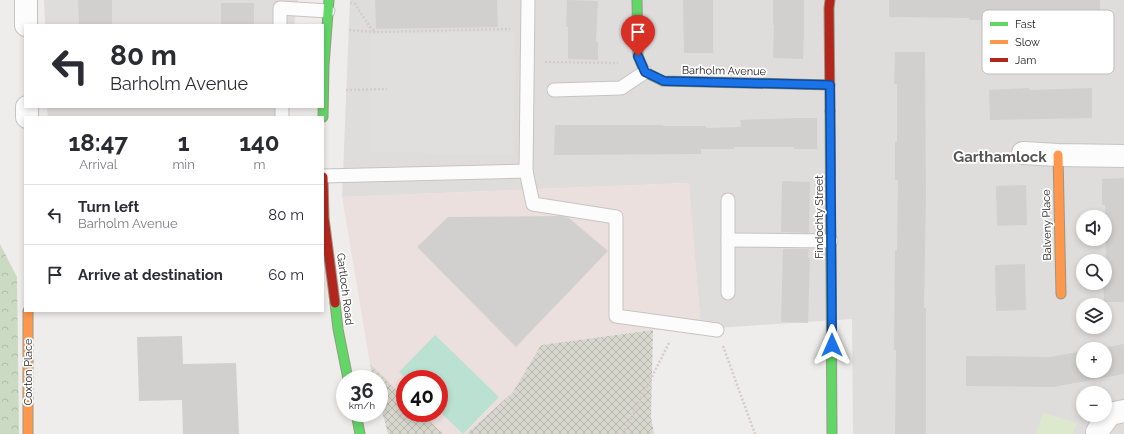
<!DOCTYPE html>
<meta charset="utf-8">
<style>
:root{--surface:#fff;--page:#f7f7f7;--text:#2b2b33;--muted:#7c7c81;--line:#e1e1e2}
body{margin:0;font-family:Raleway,sans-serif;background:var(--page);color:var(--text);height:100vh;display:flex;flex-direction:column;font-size:15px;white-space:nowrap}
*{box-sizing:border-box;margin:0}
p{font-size:13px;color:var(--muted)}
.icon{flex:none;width:22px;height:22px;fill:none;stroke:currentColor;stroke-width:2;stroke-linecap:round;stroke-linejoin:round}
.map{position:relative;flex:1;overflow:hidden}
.sheet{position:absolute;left:24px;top:116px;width:300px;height:196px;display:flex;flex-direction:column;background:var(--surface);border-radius:0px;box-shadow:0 2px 6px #0003}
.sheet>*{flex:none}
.banner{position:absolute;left:24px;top:24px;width:300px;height:84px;border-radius:0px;box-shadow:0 2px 6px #0003;background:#fff;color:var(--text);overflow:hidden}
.tools{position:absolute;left:1076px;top:210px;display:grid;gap:8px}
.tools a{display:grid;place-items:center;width:36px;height:36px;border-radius:50%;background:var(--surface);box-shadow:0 2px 6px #0003;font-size:20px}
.speed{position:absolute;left:336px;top:370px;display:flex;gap:8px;font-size:20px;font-weight:700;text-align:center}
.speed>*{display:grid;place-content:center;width:52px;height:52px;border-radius:50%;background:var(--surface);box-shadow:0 2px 6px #0003;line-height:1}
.speed small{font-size:10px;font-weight:400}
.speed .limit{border:6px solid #d22;background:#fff;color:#111}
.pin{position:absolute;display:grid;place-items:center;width:34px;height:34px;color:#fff;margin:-41px -17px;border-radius:50% 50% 50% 0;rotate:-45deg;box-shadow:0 0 4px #0007}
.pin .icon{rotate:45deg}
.me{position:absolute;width:44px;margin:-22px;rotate:0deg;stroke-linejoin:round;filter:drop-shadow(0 0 3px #0008)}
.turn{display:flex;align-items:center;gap:14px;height:84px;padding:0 20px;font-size:18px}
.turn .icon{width:52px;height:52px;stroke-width:2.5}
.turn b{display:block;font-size:28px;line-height:34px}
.eta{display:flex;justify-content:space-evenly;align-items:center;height:68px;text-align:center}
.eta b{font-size:24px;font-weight:700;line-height:28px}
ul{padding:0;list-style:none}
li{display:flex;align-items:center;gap:12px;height:60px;padding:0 20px;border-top:1px solid var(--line)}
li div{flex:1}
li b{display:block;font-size:15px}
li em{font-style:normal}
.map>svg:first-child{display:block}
.residential{fill:#dfdddc;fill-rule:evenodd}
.commercial{fill:#ece0de}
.construction{fill:url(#construction-cross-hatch)}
.grass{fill:#dce9cd}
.forest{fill:url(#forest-crowns)}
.pitch{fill:#bae1d2}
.parking{fill:#e0dfde}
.building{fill:#d2d0ce}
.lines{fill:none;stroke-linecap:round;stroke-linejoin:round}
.lane-casing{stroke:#c5c4c3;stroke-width:15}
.street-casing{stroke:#c5c4c3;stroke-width:24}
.fast-casing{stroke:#969884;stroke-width:11}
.slow-casing{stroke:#969884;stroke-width:11}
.jam-casing{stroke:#969884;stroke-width:11}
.path{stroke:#d6cbcb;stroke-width:2.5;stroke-dasharray:2 2;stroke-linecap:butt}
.lane{stroke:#fdfcfc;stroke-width:13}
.street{stroke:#fdfcfc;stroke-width:22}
.fast{stroke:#63d668;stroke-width:9}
.slow{stroke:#ff974d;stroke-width:9}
.jam{stroke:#b3261e;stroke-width:9}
.route-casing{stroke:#114b97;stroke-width:10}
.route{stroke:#1a73e8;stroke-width:7}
.labels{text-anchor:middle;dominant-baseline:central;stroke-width:3.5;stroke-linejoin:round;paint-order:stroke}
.street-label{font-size:11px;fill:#222;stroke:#fff}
.district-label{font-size:15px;font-weight:bold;fill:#555;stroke:#fff}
.key{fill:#fff;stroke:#bdbdbd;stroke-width:1}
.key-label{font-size:11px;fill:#222}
</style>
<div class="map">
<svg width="1124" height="434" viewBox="0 0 1124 434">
<defs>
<pattern id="construction-cross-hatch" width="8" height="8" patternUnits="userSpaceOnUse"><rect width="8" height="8" fill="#d8d7cd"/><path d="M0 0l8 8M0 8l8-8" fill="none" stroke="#b9b8b0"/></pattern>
<pattern id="forest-crowns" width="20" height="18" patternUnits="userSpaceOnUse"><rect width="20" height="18" fill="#cbdbc3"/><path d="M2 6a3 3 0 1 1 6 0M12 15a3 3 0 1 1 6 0" fill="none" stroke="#aebca7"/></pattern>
</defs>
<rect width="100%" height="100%" fill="#efedeb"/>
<g class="residential">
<polygon points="44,0 298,0 294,25 45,25"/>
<path d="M350,0H1124V434H853L852,319L701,329L688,183L342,197ZM1083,217H1105V239H1083ZM1083,261H1105V283H1083ZM1083,305H1105V327H1083ZM1083,349H1105V371H1083ZM1083,393H1105V415H1083Z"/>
<polygon points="47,107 280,107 279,117 48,117"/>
</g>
<polygon class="commercial" points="689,183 701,329 653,330 541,345 513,392 466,434 443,434 421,413 439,413 439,379 405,379 405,398 370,364 342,197"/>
<g class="construction">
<polygon points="653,330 651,417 654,434 466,434 513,392 541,345"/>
<polygon points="370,364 405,398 405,413 421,413 443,434 388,434 379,400 379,379 373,379"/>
</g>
<polygon class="grass" points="1043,413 1077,423 1073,434 1036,434"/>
<polygon class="forest" points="0,244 17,277 19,434 0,434"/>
<polygon class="pitch" points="435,335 499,397 463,434 439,411 439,379 407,379 399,372"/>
<polygon class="parking" points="515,32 513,154 370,152 371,34"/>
<g class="building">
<polygon points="78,0 112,0 112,25 79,25"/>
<polygon points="375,0 497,0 498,27 376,29"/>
<polygon points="567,0 598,1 596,42 598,42 598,60 568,59 568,27 566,27"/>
<polygon points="683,0 713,0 713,53 684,53"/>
<polygon points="773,0 804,0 804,29 803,59 773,58 774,25 773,25"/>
<polygon points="889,0 1100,0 1100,19 1023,19 1023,20 969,20 969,18 889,17"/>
<rect x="221" y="3" width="33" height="22"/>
<polygon points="895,52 925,52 926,197 924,308 926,308 926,434 895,434 896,350 894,350 895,250 897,250 898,180 895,180 895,142 897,142 897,84 894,84"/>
<polygon points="1029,88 1030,90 1092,88 1092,118 990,120 989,90"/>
<polygon points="794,118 817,118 817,149 794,149 794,147 734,147 734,149 701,149 701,154 554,155 555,125 663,125 663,126 706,126 706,128 741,127 740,120"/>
<polygon points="1124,178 1124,302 1104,302 1103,283 1105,283 1106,269 1105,205 1102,205 1102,179"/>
<polygon points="782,181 810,182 809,233 781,232"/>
<polygon points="1026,185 1027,225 997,226 996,186"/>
<polygon points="561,216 569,218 608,251 516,347 417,247 448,217"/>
<polygon points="783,249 809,249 808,258 810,258 808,323 781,322"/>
<polygon points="1025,264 1026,310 996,311 995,265"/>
<polygon points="182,336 183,364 236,363 239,434 183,434 182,400 139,401 137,337"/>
<polygon points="1124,344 1124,374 1053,387 966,386 966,356 1050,357 1083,351 1083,371 1105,371 1105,349 1095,349"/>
</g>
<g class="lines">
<defs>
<g id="lane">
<polyline points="280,25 280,8 328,11"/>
<polyline points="554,90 621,88 645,72"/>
<polyline points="282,107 282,117"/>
<polyline points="526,171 533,204 616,217 616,316 717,330"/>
<polyline points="323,176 526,171 528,0"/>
<polyline points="728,200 728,293"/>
<polyline points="728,240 831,241"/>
</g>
<g id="street">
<polyline points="26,0 26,25"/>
<polyline points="27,107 27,117"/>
<polyline points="1023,153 1058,155 1124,156"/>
<polyline points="1097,434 1097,432 1110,414 1124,411"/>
</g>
<g id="fast">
<polyline points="637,0 638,56 645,72 663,81 830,85"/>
<polyline points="830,111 832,434"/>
<polyline points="323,117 324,65 329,0"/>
<polyline points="335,303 338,329 348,379"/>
<polyline points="356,413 360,434"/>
</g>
<g id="slow">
<polyline points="1058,155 1061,294"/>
<polyline points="28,311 28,434"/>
</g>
<g id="jam">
<polyline points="830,111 829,8 830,0"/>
<polyline points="323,177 324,218 335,303"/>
</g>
</defs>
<use href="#lane" class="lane-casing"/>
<use href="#street" class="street-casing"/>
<use href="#fast" class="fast-casing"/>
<use href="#slow" class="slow-casing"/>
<use href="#jam" class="jam-casing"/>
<g class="path">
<polyline points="350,3 355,4 370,27 375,31"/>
<polyline points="349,30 375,32 510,29"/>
<polyline points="545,62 618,63"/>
<polyline points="346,90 387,89"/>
<polyline points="723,346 755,434"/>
<polyline points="623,434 670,341"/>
</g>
<use href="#lane" class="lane"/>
<use href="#street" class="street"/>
<use href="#fast" class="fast"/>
<use href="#slow" class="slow"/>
<use href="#jam" class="jam"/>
</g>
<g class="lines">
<defs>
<polyline id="route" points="638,56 645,72 664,81 830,85 832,345"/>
</defs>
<use href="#route" class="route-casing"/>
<use href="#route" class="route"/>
</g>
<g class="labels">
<g class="street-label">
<text transform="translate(724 71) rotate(1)">Barholm Avenue</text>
<text transform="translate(819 217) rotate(-90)">Findochty Street</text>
<text transform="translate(1047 225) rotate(-91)">Balveny Place</text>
<text transform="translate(345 289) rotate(83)">Gartloch Road</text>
<text transform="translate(28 372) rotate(-90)">Coxton Place</text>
</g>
<g class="district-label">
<text x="1000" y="157">Garthamlock</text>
</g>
</g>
<rect x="982" y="10" width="132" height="64" rx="6" class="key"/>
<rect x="990" y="22" width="18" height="4" fill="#63d668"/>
<rect x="990" y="40" width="18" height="4" fill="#ff974d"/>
<rect x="990" y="58" width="18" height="4" fill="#b3261e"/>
<g class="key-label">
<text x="1015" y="28">Fast</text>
<text x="1015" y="46">Slow</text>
<text x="1015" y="64">Jam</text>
</g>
</svg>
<div class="tools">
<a><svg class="icon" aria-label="sound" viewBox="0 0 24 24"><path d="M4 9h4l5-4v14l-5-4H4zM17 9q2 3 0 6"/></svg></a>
<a><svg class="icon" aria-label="search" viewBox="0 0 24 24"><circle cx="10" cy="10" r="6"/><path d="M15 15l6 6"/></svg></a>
<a><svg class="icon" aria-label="layers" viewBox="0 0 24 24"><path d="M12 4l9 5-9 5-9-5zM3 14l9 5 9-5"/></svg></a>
<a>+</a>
<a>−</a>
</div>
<div class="speed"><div>36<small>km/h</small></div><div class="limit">40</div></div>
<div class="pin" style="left:638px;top:56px;background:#d93025"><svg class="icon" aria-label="arrive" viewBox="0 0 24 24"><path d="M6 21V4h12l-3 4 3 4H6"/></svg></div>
<svg class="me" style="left:832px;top:345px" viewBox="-20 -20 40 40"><path d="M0-17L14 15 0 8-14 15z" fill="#1a73e8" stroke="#fff" stroke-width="4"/></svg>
<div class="banner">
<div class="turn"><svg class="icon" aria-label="left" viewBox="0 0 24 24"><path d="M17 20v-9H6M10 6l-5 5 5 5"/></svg><div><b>80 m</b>Barholm Avenue</div></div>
</div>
<section class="sheet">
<div class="eta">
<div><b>18:47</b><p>Arrival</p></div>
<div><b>1</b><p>min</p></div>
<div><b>140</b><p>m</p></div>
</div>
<ul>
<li><svg class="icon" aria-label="left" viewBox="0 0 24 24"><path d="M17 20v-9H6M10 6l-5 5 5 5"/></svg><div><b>Turn left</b><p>Barholm Avenue</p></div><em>80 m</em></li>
<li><svg class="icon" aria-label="arrive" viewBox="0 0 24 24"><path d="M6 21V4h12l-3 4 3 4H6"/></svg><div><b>Arrive at destination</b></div><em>60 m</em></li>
</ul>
</section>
</div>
